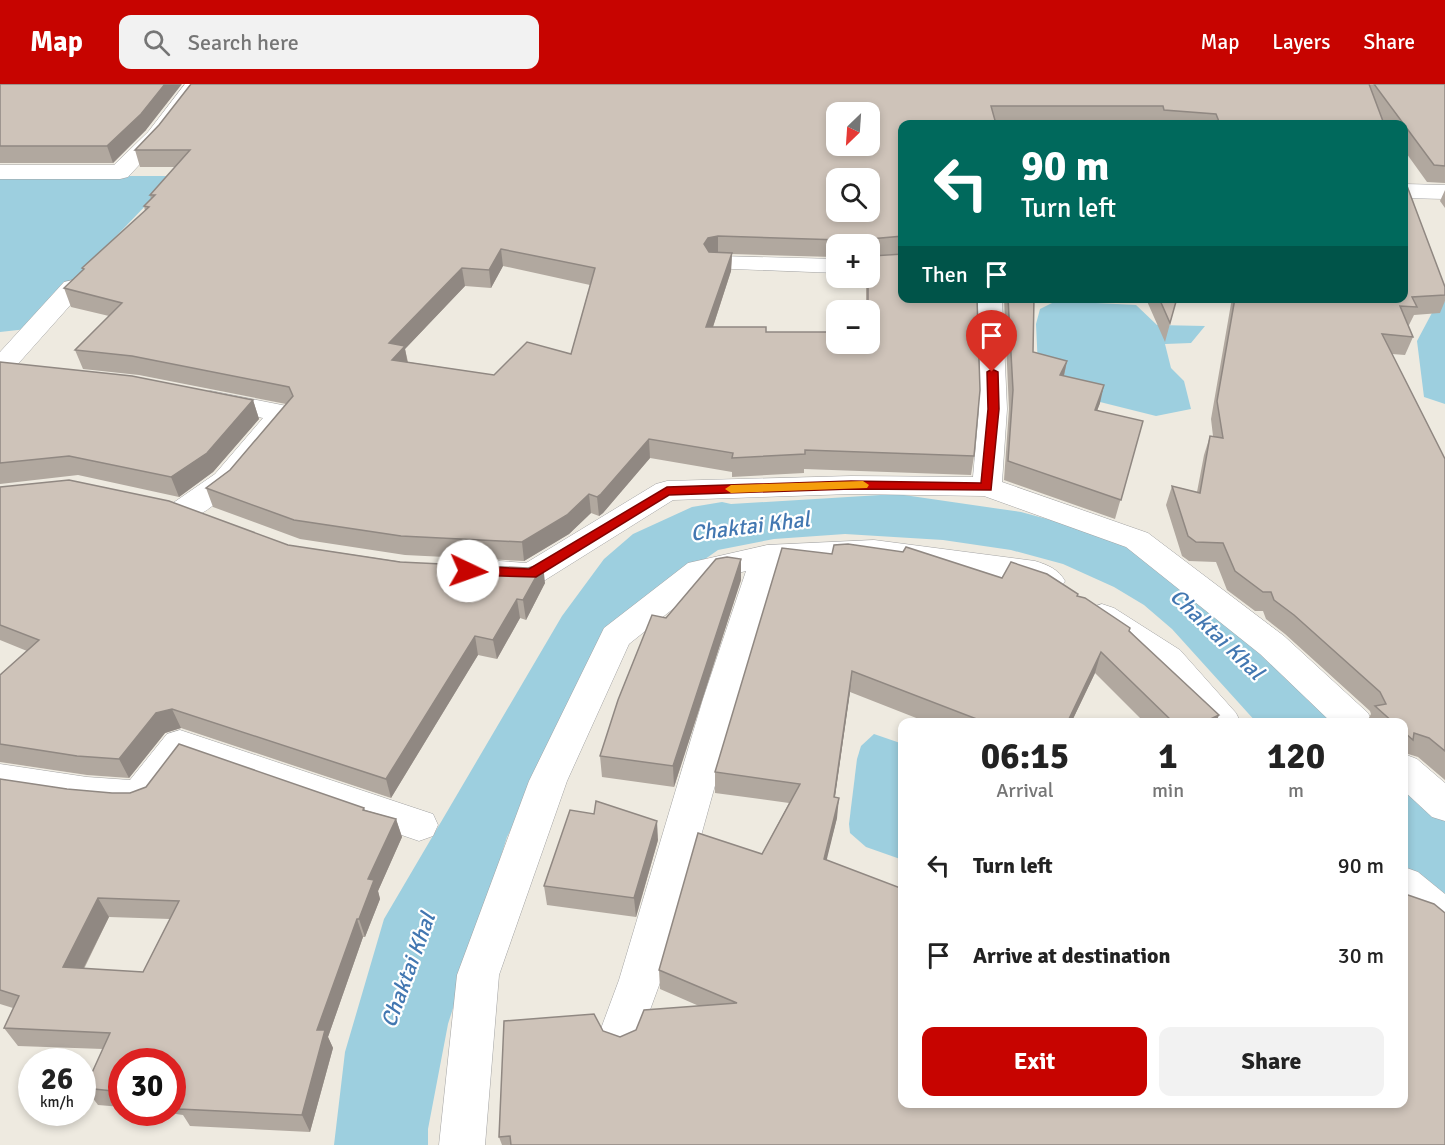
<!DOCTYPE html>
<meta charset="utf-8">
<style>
:root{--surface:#fff;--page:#f2f2f2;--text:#222;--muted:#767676;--accent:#c70400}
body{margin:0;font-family:Signika,sans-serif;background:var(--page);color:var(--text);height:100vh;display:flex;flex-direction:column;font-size:22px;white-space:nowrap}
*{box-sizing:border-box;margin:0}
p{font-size:20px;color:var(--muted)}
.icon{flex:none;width:33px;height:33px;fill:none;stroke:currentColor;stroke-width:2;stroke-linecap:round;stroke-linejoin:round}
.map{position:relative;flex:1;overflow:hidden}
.details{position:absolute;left:898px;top:634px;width:510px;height:390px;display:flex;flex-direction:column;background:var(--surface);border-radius:12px;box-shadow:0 3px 9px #0003}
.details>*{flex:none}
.guide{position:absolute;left:898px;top:36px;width:510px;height:183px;border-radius:12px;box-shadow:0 3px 9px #0003;background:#00695c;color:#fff;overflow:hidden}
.needle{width:39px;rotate:205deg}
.buttons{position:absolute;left:826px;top:18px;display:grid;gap:12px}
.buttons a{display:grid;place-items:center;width:54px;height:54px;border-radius:12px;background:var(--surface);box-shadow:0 3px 9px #0003;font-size:30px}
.speed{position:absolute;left:18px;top:964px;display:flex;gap:12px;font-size:30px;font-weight:700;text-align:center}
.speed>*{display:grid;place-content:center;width:78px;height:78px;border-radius:50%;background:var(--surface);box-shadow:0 3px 9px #0003;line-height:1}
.speed small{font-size:15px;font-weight:400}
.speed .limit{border:9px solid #d22;background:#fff;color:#111}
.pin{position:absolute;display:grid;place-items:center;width:51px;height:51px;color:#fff;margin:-62px -26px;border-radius:50% 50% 50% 0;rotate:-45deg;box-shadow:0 0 6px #0007}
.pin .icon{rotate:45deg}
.me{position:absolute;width:66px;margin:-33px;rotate:93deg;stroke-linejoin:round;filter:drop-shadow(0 0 4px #0008)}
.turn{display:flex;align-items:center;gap:21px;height:126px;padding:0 24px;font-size:27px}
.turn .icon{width:78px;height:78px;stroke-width:2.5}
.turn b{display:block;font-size:42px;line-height:51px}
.then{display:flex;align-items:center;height:57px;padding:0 24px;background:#0003;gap:12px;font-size:22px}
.eta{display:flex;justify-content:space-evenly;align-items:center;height:102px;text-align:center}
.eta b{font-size:36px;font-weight:800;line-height:42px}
.button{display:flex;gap:12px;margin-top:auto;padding:12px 24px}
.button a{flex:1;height:69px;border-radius:12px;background:var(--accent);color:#fff;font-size:24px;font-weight:800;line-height:69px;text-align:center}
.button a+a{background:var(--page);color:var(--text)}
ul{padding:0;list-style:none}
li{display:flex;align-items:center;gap:18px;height:90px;padding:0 24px}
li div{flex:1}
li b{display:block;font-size:22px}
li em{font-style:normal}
header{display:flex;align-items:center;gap:36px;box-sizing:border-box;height:84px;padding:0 30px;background:var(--accent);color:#fff}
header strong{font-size:28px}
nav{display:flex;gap:33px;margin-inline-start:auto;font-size:21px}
.search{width:420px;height:54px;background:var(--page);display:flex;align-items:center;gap:15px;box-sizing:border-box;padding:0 21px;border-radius:12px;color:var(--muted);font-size:22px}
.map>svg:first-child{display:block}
.water{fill:#9dcfdf}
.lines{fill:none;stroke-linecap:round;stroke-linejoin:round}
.minor-casing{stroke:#a3a3a3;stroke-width:1}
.minor{fill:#fff;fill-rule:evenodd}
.wall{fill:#b1a89f;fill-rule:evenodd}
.shaded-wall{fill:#908882}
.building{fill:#cec3b9;stroke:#908882;stroke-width:1.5;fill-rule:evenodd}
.route{fill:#c70400;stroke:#810300;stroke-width:1.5}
.slow{fill:#f59e0b}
.labels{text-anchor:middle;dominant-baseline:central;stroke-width:4.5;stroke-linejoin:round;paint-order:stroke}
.water-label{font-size:22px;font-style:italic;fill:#4277b1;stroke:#fff}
</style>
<header>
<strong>Map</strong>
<div class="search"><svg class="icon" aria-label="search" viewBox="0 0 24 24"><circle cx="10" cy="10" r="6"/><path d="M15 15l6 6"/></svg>Search here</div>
<nav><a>Map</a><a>Layers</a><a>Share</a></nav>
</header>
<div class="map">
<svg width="1445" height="1061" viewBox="0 0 1445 1061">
<rect width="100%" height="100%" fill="#eeeae0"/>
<g class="water">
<polygon points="0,92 174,92 27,245 0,248"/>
<polygon points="1056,217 1136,221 1157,241 1205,242 1191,259 1165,260 1171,284 1184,297 1191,325 1156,332 1092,316 1038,283 1036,240 1040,225"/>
<polygon points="1445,217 1445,320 1424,313 1417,257 1434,225"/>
<polygon points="897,410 1021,428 1088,446 1152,475 1344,639 1257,639 1172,545 1144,521 1114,503 1063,480 1011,466 943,456 845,450 774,455 718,466 641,520 568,635 507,753 448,940 428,1045 428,1061 334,1061 345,968 384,835 562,532 604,475 633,450 692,423 722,418 731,420"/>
<polygon points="874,650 903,660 903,776 866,763 850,749 849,740 857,675 861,662"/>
<polygon points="1404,692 1445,728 1445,821 1404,786"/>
</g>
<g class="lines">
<defs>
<g id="minor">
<polygon points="185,0 205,0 162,56 128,93 120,95 0,95 0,81 114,81 148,48"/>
<polygon points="1404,100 1445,101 1445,115 1404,114"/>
<polygon points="718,172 837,175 837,189 709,184 706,179 709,174"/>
<polygon points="73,196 82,198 85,203 82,208 9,290 0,292 0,268 64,198"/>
<path d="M976,214H1002L1007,325L1002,398L1148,449L1284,552L1368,629L1373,639H1332L1260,570L1126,463L984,412L851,410L673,416L542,498C525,503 505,501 488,496L483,488L488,480L499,477L526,479L656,400L667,397L851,392L973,393L979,325Z"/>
<path d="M211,307L292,323L296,329C277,356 219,430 187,435C182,436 178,434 173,433L169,426L173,419L215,390L263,334L201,321L197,315L201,309Z"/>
<path d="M874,456L1035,477C1048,481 1058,485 1065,497L1060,505C1046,509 1039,506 1027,498L874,478L780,482L739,615L661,896L636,964L621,970L606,964L599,950L619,896L703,615L746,487L709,496L629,560L567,697L499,891L485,1061H439L457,891L529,697L604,544L688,479L767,461Z"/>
<polygon points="1102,520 1114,524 1180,566 1236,629 1241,639 1202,639 1156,584 1090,540 1085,532 1090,524"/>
<path d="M180,646L433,730L438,741L433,752L419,757L187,677C179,688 161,718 150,723C130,734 28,714 0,710V680L87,693L130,696L167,650Z"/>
<polygon points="1404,670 1417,675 1445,699 1445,737 1432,733 1404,707"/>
<polygon points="1404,783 1418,788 1445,810 1445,852 1431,846 1404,824"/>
</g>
</defs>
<use href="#minor" class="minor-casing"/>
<use href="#minor" class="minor"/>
</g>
<g class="wall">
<polygon points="0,0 146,46 113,79 0,79"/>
<path d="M191,0H1445V99L1427,98L1404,66V40H1385L1382,36L1384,40H1160L1159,39L995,38L903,40V169L974,372L971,391L804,385V389L732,393V388L650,374L603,429L599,432L591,429L569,450L524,477L405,471L300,455L213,423L206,404L230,386L286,320L139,291L83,285L75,266L109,232L71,223L64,204L83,186L82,184L145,127L144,122L151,115L150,111L175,83H140L135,66L159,41ZM837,160H870V194H837ZM732,170L833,173L832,191L833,195L866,194V226H870V260L713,243L731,187ZM503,182L590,201L571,270L494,291L408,278L405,265L465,202L491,204Z"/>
<polygon points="1445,106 1445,124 1440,117"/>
<polygon points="1445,203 1445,217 1440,229 1414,231 1409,241 1408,241 1413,253 1405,271 1392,270 1445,375 1445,696 1418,673 1405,669 1404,672 1404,639 1366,639 1371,630 1370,627 1285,550 1266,535 1263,527 1255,527 1227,506 1216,478 1189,477 1182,472 1166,421 1172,402 1197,408 1204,371 1210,352 1213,352 1211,335 1232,214 1404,214"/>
<polygon points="1004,214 1177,214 1165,258 1146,215 1034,215 1033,268 1067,277 1064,292 1100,319 1097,327 1143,337 1115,435 1004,396 1009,325"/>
<polygon points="0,278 253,316 259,335 213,388 179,413 78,391 0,400"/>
<polygon points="0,403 288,461 545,499 526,536 520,534 497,575 478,571 391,714 181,644 165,649 129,694 87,691 0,678 0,591 27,567 0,556"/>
<polygon points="782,464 1002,494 1077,512 1130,547 1216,639 1145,639 1095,589 1071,639 929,639 850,608 835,713 837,734 826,776 903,1020 1404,1020 1405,810 1445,1061 502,1061 499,1053 603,947 620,953 699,922 660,905 659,886 762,770 789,719 715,709 715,688"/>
<polygon points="741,475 741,496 674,703 602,693 600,672 666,534"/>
<path d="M0,695L67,705L112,709L364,724L365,726L396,735L402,753L378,807L380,815L365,853H363L328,953L333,964L310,1048L190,1042L183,1031L169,1029H172V978H122V1023L98,1021L85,1004L103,965L18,962L4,944L13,924L0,920ZM109,833L170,835L143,888L84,885Z"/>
<polygon points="658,756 636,833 547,821 544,802"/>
</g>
<g class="shaded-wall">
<polygon points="165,0 182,0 146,46 113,79 107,62"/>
<polygon points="718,152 718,170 709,172 704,160 708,154"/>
<polygon points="501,165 503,182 491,204 489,186"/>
<polygon points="732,169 731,187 707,261 706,243"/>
<polygon points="462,184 465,202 405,265 408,281 396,294 389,259"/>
<polygon points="1067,277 1063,295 1060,291"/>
<polygon points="1104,301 1100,319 1090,345 1095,326"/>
<polygon points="253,316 259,335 213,388 179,413 171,393"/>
<polygon points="649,355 650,374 603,429 599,432 597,413"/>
<polygon points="589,410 591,429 569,450 524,477 522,458"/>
<polygon points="741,475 741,496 674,703 673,682"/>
<polygon points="543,480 545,499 526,536 523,516"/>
<polygon points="517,515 520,534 497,575 493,556"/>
<polygon points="475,552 478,571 391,714 386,695"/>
<polygon points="1101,568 1095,589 1071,639 1067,639"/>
<polygon points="852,587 850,608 832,733 834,713"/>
<polygon points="172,625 181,644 165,649 129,694 119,675 156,629"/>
<polygon points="1219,631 1216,639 1202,639"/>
<polygon points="839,714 837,734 822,795 824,775"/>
<polygon points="396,735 402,753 378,807 380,815 365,853 359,835 368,795"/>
<polygon points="657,737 658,756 636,833 634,814"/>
<polygon points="98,814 109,833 75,901 63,883"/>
<polygon points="357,835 363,853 328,953 333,964 310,1048 302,1031 317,946"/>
</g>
<g class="building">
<polygon points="0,0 165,0 141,30 107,62 0,62"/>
<path d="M191,0H1369L1384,40H1220L1216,30L1164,26L1163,22H991L996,40H903V152L870,155V160H840V156L718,152L708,154L704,160L709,168L732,169L706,243H766V248H837V260H870V226H868V194H870V171L872,172L903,170V214H977L980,306L974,372L805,366V370L732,374L733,369L649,355L601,410L597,413L589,410L567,431L522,458L401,452L294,436L206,404L230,386L293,312L289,303L132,272L75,266L122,219L64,204L84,185L82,184L149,123L144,122L155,111H150L190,66H135L159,41ZM837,28H870V62H837ZM837,94H870V128H837ZM501,165L595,184L571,270L527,258L494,291L392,276L405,262L389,259L462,184L489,186Z"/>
<polygon points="1374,0 1445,0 1445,82 1434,81"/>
<polygon points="1404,94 1445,203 1445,211 1412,213 1417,223 1400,222 1413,253 1382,250 1445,375 1445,667 1429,654 1414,649 1413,656 1404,648 1404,639 1394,639 1375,622 1386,620 1380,608 1294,531 1274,516 1271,508 1263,508 1235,487 1223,459 1196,458 1188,452 1172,402 1200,409 1210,352 1223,354 1217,317 1235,214 1404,214"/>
<polygon points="837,172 837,177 835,177 833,173"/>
<polygon points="1008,214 1034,214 1033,268 1067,277 1060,291 1104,301 1095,326 1143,337 1121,416 1008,377 1013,306"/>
<polygon points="1159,214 1177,214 1170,239"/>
<polygon points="0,278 132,292 253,316 207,369 171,393 69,372 0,379"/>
<polygon points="69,396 169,417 288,461 400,478 528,484 543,480 523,516 517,515 493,556 475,552 386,695 172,625 156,629 119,675 77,672 0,660 0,591 39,556 0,541 0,403"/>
<polygon points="848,460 903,468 906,463 1002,494 1011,478 1047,490 1078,510 1077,512 1085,514 1130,544 1129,547 1219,631 1202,639 1174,639 1101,568 1067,639 987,639 852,587 834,713 839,714 824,775 903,805 903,1020 1404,1020 1404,797 1406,797 1405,810 1434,820 1445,829 1445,1061 511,1061 510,1052 499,1053 504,937 594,930 603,947 620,953 636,946 644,926 737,919 659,886 698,749 762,770 800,700 715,688 782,464 832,470 834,461"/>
<polygon points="727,473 741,475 673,682 600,672 618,616 652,531 666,534 716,475"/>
<path d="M179,660L364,724L363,726L396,735L368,795L374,796L359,835H357L317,946H325L302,1031L179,1025L182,1015L172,1014V978H122V1008L85,1004L110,949L4,944L19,912L0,906V695L67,705L112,709H130L146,703ZM98,814L179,817L143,888L63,883Z"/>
<polygon points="596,717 657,737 634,814 544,802 570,726 594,730"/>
</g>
<polygon class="route" points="992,285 998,288 999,325 991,406 851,405 669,411 536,493 468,491 462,487 468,482 529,485 667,403 851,397 981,399 988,325 987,288"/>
<polygon class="slow" points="863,397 869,401 867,404 731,409 725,405 731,401"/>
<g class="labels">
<g class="water-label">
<text transform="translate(750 442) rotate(-7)">Chaktai Khal</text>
<text transform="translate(1217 550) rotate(44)">Chaktai Khal</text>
<text transform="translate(408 886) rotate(-70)">Chaktai Khal</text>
</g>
</g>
</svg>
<div class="buttons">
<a><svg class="needle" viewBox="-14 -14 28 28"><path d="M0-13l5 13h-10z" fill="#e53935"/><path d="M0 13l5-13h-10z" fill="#767676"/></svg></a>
<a><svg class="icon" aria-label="search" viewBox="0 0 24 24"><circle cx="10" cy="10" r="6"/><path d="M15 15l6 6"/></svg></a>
<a>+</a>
<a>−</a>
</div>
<div class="speed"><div>26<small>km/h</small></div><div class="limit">30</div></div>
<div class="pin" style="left:992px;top:288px;background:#d93025"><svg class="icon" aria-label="arrive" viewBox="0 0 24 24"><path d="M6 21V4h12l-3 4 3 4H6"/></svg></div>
<svg class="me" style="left:468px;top:487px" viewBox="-20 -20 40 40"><circle r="19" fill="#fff"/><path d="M0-13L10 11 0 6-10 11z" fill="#c70400"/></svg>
<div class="guide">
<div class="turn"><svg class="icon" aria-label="left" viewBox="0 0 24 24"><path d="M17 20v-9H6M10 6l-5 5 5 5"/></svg><div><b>90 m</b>Turn left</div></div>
<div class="then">Then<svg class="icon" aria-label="arrive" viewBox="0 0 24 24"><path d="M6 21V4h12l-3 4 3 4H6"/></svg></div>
</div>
<section class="details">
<div class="eta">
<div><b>06:15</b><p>Arrival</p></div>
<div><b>1</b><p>min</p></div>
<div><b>120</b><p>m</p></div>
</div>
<ul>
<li><svg class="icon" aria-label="left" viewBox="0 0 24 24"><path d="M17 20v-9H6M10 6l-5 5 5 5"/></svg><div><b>Turn left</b></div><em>90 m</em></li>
<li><svg class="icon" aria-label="arrive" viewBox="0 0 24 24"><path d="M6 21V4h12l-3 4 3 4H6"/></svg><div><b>Arrive at destination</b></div><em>30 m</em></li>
</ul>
<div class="button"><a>Exit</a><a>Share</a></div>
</section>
</div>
